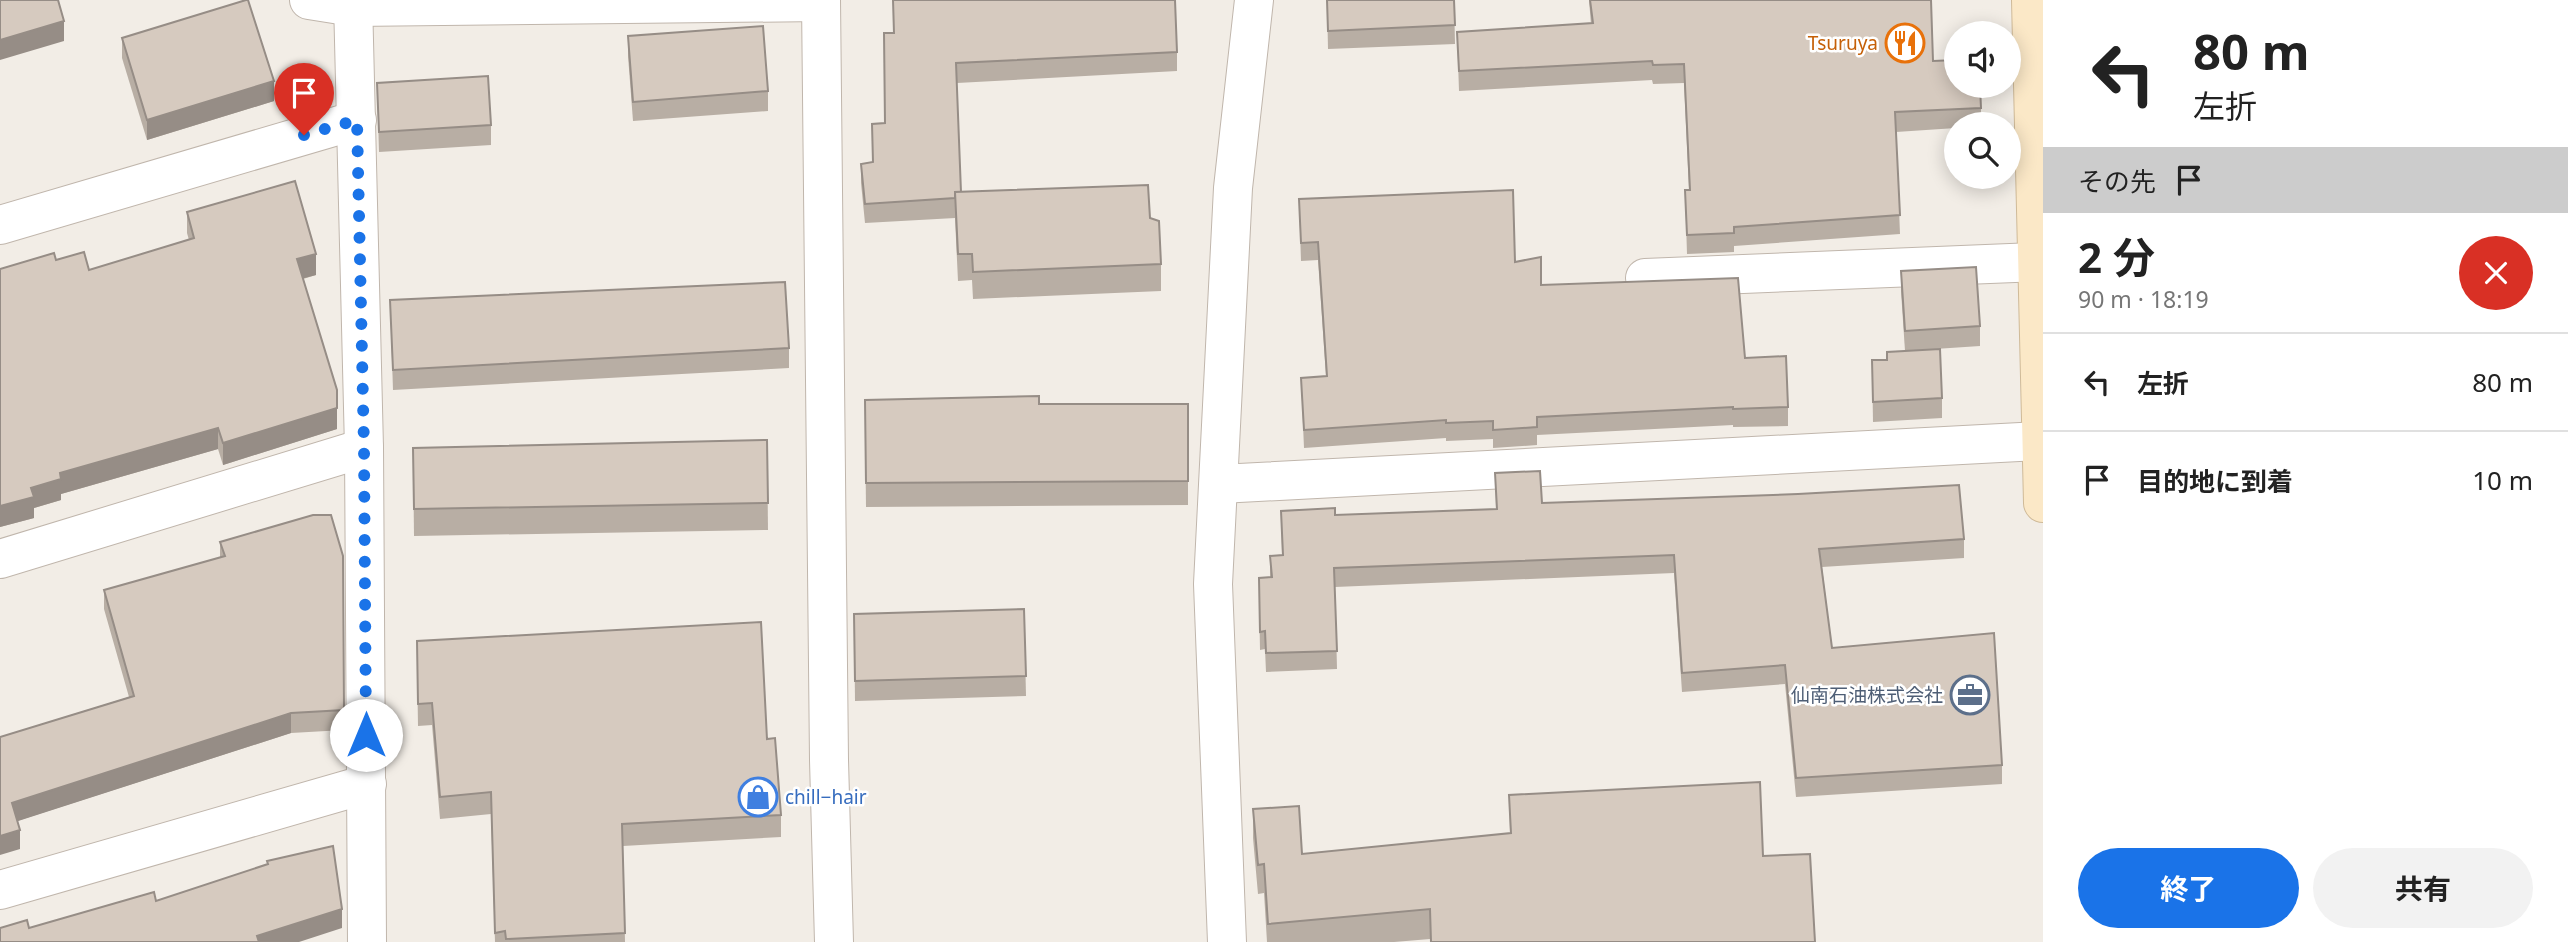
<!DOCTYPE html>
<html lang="ja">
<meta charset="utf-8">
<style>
:root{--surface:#fff;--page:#f2f2f2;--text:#222;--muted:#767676;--line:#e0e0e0;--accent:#1a73e8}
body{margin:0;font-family:"Noto Sans","Noto Sans JP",sans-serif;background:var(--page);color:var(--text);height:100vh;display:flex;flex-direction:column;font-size:26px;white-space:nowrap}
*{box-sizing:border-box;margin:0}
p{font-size:23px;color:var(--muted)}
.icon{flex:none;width:38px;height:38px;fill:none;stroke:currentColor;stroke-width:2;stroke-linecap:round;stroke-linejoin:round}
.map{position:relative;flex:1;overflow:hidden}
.panel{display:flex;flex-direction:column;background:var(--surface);width:525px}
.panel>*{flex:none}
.hud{background:#fff;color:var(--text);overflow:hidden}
.tools{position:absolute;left:1944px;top:21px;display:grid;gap:14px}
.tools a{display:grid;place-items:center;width:77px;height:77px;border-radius:50%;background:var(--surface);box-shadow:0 4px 18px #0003;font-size:35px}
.pin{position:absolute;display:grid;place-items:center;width:60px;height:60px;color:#fff;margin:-72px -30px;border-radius:50% 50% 50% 0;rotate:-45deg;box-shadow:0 0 7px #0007}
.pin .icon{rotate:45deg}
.me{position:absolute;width:77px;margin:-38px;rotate:0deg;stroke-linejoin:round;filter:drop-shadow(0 0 5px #0008)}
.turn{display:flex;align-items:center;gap:24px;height:147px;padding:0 35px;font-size:32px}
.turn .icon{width:91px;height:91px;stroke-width:2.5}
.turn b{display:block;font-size:49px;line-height:60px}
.then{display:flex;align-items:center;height:66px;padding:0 35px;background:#0003;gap:14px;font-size:26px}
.round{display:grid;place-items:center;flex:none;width:74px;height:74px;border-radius:37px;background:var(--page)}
.summary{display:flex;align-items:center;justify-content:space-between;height:119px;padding:0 35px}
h1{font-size:42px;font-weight:700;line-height:52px}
.button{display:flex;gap:14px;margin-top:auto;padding:14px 35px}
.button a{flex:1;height:80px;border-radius:42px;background:var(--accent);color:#fff;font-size:28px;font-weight:700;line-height:80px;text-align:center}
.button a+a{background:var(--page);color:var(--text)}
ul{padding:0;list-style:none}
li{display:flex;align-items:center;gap:21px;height:98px;padding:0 35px;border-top:2px solid var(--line)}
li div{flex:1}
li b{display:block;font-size:26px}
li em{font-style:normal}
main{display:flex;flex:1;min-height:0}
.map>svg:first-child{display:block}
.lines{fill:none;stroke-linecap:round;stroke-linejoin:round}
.street-casing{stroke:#c0b6ac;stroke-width:40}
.secondary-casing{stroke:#cfba98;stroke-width:40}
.street{stroke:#fff;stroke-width:38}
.secondary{stroke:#fbe8c7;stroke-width:38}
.wall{fill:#b8aea4}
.shaded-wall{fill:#968d86}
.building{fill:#d6cabf;stroke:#968d86;stroke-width:2}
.route{stroke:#1a73e8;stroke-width:12;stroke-dasharray:0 21.6}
.labels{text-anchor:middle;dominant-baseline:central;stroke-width:5;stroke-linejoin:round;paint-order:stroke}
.food-label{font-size:19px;fill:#c56008;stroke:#fff;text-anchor:end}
.service-label{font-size:19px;fill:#4e5e75;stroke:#fff;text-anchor:end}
.shop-label{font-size:19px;fill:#366cbe;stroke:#fff;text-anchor:start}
</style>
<main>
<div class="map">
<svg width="2043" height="942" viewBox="0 0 2043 942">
<rect width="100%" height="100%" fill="#f2ede6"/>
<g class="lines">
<defs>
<g id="street">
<polyline points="309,0 353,7 821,2"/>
<polyline points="353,0 364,448 367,942"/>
<polyline points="821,0 829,760 834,942"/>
<polyline points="0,225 357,120"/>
<polyline points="1645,278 2037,262"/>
<polyline points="1220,484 2040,441"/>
<polyline points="0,559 364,448"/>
<polyline points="0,890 367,784"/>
<polyline points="1227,942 1213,584 1233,188 1254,0"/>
</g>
<polyline id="secondary" points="2031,0 2043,503"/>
</defs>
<use href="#street" class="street-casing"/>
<use href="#secondary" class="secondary-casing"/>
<use href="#street" class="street"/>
<use href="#secondary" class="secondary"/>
</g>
<g class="wall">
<polygon points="893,0 1177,52 1177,71 957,83 961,192 1150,218 1161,264 1161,291 973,299 972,280 958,281 955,218 865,223 861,183 861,164 872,162 872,124 885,123 894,33"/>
<polygon points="1327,0 1454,0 1455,44 1328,49"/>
<polygon points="1589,0 1931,0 1933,61 1981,108 1981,124 1956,124 1956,128 1896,132 1900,234 1734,246 1734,252 1687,254 1685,190 1689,190 1684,83 1653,84 1652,80 1459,91 1457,32 1591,24"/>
<polygon points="628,36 768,91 768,111 633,121 628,56"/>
<polygon points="122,38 274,101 147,140 122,58"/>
<polygon points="377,83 491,125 491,145 379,152"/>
<polygon points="1299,199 1515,262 1541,285 1745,358 1788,407 1788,426 1733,427 1733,425 1537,435 1537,445 1493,448 1493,439 1446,441 1446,438 1304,448 1301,378 1326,376 1318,260 1301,261"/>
<polygon points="187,212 316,275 303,279 337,429 223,465 218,449 61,494 61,500 34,508 34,518 0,527 0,269 56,260 89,270 189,240 187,233"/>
<polygon points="1901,271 1980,326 1980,346 1905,351 1901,291"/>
<polygon points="390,300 789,348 789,368 393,390"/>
<polygon points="1872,360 1942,398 1942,418 1873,422"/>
<polygon points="1039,404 1188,404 1188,505 866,507 865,424"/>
<polygon points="767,440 768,530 414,536 413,448"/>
<polygon points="1495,473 1542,503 1964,539 1964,558 1822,567 1832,648 2002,765 2002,784 1796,797 1785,684 1682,692 1674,573 1335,587 1337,669 1266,672 1265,649 1260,650 1259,596 1270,577 1270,556 1282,555 1281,511 1335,515 1496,509"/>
<polygon points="220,542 343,556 344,730 291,733 17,821 20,849 0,737 129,697 104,609 104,590 220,558"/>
<polygon points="1024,609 1026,696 855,701 854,614"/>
<polygon points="417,663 767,739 781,815 781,837 623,846 625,942 495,942 491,814 440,819 432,725 418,726"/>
<polygon points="1509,795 1763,856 1815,942 1430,942 1430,939 1394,942 1267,942 1264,893 1258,894 1253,838 1253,809 1302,854 1510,833"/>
</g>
<g class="shaded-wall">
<polygon points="64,21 64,41 0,60 0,40"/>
<polygon points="274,81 274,101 147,140 147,120"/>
<polygon points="316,254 316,275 297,280 297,259"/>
<polygon points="337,408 337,429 223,465 223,443"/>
<polygon points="218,428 218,449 61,494 61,500 34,508 34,518 0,527 0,506 60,473"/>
<polygon points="291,713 291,733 12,823 12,803"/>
<polygon points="20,830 20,849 0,855 0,836"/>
<polygon points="342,909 342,928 299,942 257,942 257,936"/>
</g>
<g class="building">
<polygon points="0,0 58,0 64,21 0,40"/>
<polygon points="246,0 248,0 274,81 147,120 122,38"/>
<polygon points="893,0 1175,0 1177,52 956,63 961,192 955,192 955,198 865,204 861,164 873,162 872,124 885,123 884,33 894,33"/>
<polygon points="1327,0 1454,0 1455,25 1328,31"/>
<polygon points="1590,0 1931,0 1933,61 1956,60 1956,86 1980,86 1981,108 1895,112 1900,215 1734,227 1734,233 1687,235 1685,190 1690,190 1684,64 1653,65 1652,61 1459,71 1457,32 1593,23"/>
<polygon points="763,26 768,91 633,102 628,36"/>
<polygon points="488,76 491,125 379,132 377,83"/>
<polygon points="295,181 316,254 297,259 337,390 337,408 223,443 218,428 60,473 61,479 31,488 34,497 0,506 0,269 54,253 56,260 84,252 89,270 194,238 187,212"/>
<polygon points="1148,185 1150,218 1159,221 1161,264 973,272 972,254 958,254 955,192"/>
<polygon points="1513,190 1515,262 1541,257 1541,285 1738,278 1745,358 1786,356 1788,407 1733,409 1733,407 1537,417 1537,427 1493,430 1493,421 1446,423 1446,420 1304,430 1301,378 1327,376 1318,242 1301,243 1299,199"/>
<polygon points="1976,267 1980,326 1905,331 1901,271"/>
<polygon points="785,282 789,348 393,370 390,300"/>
<polygon points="1940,349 1942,398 1873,402 1872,360 1887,360 1887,352"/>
<polygon points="1039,396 1039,404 1188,404 1188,481 866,483 865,400"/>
<polygon points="767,440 768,503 414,509 413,448"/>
<polygon points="1540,471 1542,503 1798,494 1959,485 1964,539 1819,549 1832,648 1994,633 2002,765 1796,778 1785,665 1682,673 1674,555 1334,568 1337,651 1266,653 1265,631 1260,632 1259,578 1272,577 1270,556 1283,555 1281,511 1335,508 1335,515 1497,509 1495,473"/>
<polygon points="313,515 331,515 343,556 344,710 291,713 12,803 20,830 0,836 0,737 134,696 104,590 225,556 220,542"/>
<polygon points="1024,609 1026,676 855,681 854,614"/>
<polygon points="761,622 767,739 775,738 781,815 622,824 625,933 506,939 505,931 495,933 491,792 440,797 432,703 418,704 417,641"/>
<polygon points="1760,782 1763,856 1810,854 1815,942 1431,942 1430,909 1268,924 1264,864 1258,865 1253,809 1299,806 1302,854 1511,833 1509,795"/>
<polygon points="333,846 342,909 257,936 259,942 0,942 0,928 27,920 29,928 154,892 156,901 268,864 267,861"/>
</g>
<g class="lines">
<polyline class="route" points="304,135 357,120 364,448 366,735"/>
</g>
<defs>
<symbol id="restaurant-ring" viewBox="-11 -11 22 22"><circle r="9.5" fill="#fff" stroke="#e8710a" stroke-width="1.5"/><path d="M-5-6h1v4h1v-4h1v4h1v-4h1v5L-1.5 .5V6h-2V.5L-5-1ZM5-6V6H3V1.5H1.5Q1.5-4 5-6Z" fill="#e8710a"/></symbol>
<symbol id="office-ring" viewBox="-11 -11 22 22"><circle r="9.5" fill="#fff" stroke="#5c6f8a" stroke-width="1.5"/><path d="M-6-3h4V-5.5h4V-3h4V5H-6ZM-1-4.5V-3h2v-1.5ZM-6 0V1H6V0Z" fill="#5c6f8a"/></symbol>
<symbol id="shop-ring" viewBox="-11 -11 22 22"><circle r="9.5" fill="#fff" stroke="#3f7fe0" stroke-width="1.5"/><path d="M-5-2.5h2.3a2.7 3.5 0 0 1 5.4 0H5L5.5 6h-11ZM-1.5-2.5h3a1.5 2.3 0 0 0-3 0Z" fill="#3f7fe0"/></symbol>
</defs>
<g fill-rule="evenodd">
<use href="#restaurant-ring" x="1883" y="21" width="44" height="44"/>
<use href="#office-ring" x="1948" y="673" width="44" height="44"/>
<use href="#shop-ring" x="736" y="775" width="44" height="44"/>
</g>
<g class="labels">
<g class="food-label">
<text x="1878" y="43">Tsuruya</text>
</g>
<g class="service-label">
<text x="1943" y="695">仙南石油株式会社</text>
</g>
<g class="shop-label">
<text x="785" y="797">chill−hair</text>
</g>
</g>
</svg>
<div class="tools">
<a><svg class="icon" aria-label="sound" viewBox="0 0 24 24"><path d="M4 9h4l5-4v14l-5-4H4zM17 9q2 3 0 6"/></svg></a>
<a><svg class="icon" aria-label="search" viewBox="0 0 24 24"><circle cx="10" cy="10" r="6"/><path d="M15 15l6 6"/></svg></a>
</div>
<div class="pin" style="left:304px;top:135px;background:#d93025"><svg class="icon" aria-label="arrive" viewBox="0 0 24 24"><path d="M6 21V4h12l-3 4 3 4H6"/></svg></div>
<svg class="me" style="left:366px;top:735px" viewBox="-20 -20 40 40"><circle r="19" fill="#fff"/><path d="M0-13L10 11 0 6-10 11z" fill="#1a73e8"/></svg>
</div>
<section class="panel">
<div class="hud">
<div class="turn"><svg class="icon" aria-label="left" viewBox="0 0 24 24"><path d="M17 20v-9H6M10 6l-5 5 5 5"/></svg><div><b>80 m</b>左折</div></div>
<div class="then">その先<svg class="icon" aria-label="arrive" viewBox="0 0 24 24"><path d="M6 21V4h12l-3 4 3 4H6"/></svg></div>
</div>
<div class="summary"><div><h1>2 分</h1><p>90 m · 18:19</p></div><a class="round" style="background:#d93025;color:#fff"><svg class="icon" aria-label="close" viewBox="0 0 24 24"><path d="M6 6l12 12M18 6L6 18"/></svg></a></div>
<ul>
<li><svg class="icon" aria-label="left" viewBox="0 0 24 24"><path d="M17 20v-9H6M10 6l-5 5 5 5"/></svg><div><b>左折</b></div><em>80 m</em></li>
<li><svg class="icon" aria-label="arrive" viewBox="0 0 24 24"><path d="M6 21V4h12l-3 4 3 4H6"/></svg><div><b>目的地に到着</b></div><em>10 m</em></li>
</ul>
<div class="button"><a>終了</a><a>共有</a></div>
</section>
</main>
